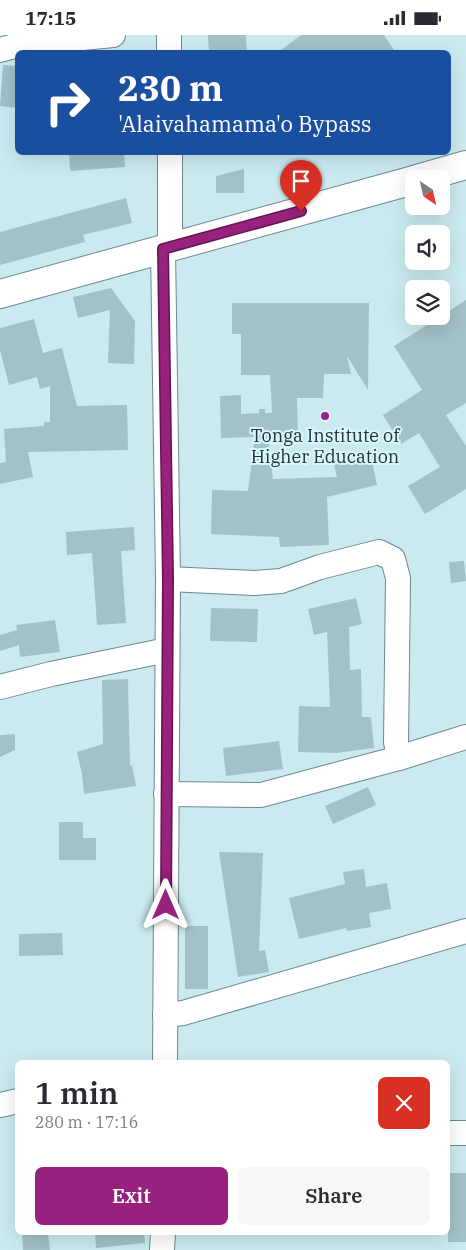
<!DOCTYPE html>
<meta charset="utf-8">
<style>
:root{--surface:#fff;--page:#f7f7f7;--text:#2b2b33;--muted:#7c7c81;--accent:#97217d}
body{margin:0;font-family:"IBM Plex Serif",serif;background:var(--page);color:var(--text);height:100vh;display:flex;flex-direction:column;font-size:19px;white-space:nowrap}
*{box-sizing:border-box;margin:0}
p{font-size:16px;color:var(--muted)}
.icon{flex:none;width:28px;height:28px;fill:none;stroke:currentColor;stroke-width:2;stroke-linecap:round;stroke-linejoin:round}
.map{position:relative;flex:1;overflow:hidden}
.side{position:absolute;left:15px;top:1025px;width:435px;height:175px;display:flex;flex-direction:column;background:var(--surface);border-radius:8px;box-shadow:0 5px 20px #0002}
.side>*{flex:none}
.guide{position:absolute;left:15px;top:15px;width:436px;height:105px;border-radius:8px;box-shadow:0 5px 20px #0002;background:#1a4fa0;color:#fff;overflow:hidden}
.needle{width:32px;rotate:146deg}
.fabs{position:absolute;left:405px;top:135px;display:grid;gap:10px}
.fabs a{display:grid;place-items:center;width:45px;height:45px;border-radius:8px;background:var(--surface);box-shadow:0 5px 20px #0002;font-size:25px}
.pin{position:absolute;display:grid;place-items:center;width:42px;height:42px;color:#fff;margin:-51px -21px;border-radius:50% 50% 50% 0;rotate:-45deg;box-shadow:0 0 5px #0007}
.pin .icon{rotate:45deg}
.me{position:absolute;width:55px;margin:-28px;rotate:0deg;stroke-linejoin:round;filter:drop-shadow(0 0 4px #0008)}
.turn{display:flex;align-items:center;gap:18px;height:105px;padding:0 20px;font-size:22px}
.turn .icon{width:65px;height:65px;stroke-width:2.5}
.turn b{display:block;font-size:35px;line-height:42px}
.round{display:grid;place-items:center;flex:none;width:52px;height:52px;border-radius:8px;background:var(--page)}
.overview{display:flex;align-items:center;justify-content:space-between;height:85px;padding:0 20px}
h1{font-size:30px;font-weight:600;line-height:38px}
.action{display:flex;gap:10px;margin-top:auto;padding:10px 20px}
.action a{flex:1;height:58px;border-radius:8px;background:var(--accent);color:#fff;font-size:20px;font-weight:600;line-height:58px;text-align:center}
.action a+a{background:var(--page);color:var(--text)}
.status{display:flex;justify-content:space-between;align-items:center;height:35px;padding:0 25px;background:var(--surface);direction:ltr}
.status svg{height:14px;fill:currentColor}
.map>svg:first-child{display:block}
.building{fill:#a3c1c7}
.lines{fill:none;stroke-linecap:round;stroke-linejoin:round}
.minor-casing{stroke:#6c898f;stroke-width:26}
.major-casing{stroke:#6c898f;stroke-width:30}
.minor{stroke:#fff;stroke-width:24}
.major{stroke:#fff;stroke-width:28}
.route-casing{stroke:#621551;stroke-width:12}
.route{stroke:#97217d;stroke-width:9}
.poi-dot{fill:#97217d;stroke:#d8f7fe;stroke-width:2}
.labels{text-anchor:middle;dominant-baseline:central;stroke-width:4;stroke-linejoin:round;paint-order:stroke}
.poi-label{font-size:18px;fill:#253134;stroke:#d8f7fe}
</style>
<div class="status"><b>17:15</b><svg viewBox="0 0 49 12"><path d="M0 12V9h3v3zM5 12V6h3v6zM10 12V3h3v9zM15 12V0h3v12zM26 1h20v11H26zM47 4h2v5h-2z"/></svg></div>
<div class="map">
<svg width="466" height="1215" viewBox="0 0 466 1215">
<rect width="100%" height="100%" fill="#cbeaf0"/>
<g class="building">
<polygon points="208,0 246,0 247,18 209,18"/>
<polygon points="301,0 384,0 396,18 277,18"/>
<polygon points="3,30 18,31 18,73 0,71"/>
<polygon points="69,118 124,118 125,132 70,136"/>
<polygon points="244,134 244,158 216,158 216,141"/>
<polygon points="126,163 132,188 83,200 85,207 0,230 0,197"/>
<polygon points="111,253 135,286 134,329 108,328 110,275 78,283 73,262"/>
<polygon points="466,265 466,368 446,380 466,411 466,454 425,479 408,451 440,432 419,398 401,409 383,380 422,355 394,311"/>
<polygon points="232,268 369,268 368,355 347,321 351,339 324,339 323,363 297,363 298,401 268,402 273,444 337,442 334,430 371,421 377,450 327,462 329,510 280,512 279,502 211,499 212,455 248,456 255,402 221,403 220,361 241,360 241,379 259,378 259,374 265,374 265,378 272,378 270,340 241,340 241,299 232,299"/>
<polygon points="34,284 43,318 62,313 77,371 127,370 128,415 28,417 33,442 0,449 0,428 6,427 4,394 44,391 44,387 50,387 50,351 40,354 37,342 9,350 0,315 0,293"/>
<polygon points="134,492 135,515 121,516 126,588 97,590 92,518 67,520 66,497"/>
<polygon points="464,526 466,546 451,548 449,527"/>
<polygon points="356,563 362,589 349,592 350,635 361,634 362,682 371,682 374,713 336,718 298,717 299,671 330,672 327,597 314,600 308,574"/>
<polygon points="211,573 258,574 257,607 210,606"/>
<polygon points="55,585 60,617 20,622 19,610 0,616 0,600 17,595 16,590"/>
<polygon points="128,644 130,731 132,730 136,751 84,759 82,739 77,717 103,709 102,645"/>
<polygon points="15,699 15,715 0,722 0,700"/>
<polygon points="279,706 283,734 226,741 223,713"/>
<polygon points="368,752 376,770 333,789 325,771"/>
<polygon points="59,787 83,787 83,803 96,803 96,825 59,825"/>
<polygon points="219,817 263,818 259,916 265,915 269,937 238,942"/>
<polygon points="364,834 366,852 387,848 391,874 369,878 371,892 347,896 346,893 299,904 289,863 345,849 343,837"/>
<rect x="185" y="891" width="23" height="63"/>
<polygon points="62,898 63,920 19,921 19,899"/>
<rect x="448" y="1138" width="18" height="69"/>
<polygon points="22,1198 48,1198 50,1215 23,1215"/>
<polygon points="95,1198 144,1198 145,1208 96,1213"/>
</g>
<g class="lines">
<defs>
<g id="minor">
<polyline points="169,0 169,18"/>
<polyline points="0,15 22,9 113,0"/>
<polyline points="170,118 170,212"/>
<polyline points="163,214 168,544 165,1028"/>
<polyline points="168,544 254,548 281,546 320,532 379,517 393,524 398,543 396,707 399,723"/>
<polyline points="0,652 51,639 167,615"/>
<polyline points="166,759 261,760 399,723 466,702"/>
<polyline points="165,980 183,978 466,896"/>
<polyline points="0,1070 18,1066"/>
<polyline points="448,1098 466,1098"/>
<polyline points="162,1215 163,1198"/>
</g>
<g id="major">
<polyline points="417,144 466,130"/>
<polyline points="0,259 414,145"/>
</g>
</defs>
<use href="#minor" class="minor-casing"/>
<use href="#major" class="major-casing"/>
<use href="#minor" class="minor"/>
<use href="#major" class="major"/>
</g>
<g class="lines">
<defs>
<polyline id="route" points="166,870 168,544 163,214 301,176"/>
</defs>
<use href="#route" class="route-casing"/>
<use href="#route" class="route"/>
</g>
<circle class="poi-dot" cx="325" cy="381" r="5"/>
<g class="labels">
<g class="poi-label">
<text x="325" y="400">Tonga Institute of<tspan x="325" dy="21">Higher Education</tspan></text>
</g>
</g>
</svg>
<div class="fabs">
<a><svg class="needle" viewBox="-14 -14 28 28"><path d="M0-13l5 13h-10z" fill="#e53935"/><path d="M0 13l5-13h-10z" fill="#7c7c81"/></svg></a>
<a><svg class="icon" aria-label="sound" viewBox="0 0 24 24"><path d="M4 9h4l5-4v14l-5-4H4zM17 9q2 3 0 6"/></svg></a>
<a><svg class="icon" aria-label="layers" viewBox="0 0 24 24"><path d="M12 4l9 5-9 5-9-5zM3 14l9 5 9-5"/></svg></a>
</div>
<div class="pin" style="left:301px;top:176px;background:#d93025"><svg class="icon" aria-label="arrive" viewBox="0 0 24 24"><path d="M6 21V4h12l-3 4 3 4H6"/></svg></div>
<svg class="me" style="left:166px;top:870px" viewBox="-20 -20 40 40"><path d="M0-17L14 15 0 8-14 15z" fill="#97217d" stroke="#fff" stroke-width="4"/></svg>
<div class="guide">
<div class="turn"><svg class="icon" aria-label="right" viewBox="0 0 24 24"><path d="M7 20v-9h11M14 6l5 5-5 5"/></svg><div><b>230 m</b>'Alaivahamama'o Bypass</div></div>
</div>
<section class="side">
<div class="overview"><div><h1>1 min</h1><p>280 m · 17:16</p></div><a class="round" style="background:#d93025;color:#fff"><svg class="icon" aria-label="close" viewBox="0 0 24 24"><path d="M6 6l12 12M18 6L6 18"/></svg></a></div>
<div class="action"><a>Exit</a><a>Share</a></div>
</section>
</div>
